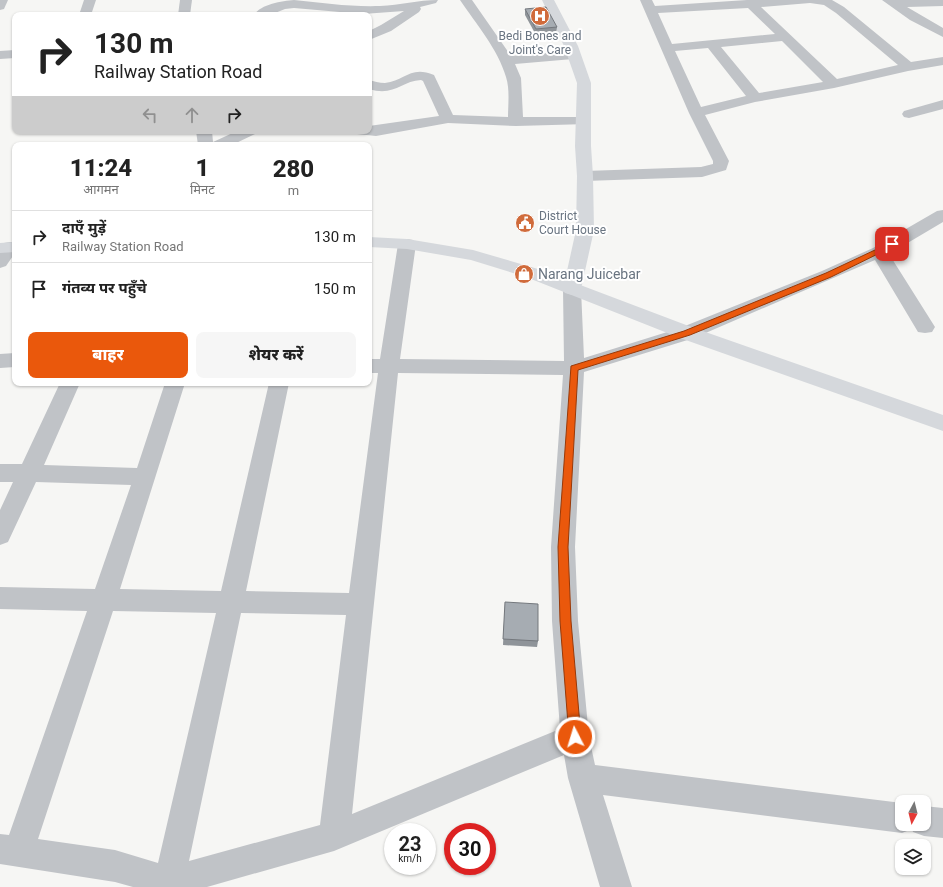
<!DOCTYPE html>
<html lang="hi">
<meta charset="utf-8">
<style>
:root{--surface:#fff;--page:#f6f6f6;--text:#222;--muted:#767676;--line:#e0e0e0;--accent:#ea580c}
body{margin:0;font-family:Roboto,"Noto Sans Devanagari",sans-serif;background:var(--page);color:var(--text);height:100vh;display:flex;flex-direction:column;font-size:15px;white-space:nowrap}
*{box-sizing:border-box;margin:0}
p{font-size:13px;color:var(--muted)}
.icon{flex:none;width:22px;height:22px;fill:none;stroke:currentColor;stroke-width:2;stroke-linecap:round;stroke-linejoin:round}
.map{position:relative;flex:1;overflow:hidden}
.side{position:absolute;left:12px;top:142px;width:360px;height:244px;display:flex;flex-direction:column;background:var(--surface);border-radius:8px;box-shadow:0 1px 3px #0004}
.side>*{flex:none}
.guide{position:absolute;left:12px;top:12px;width:360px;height:122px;border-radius:8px;box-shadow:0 1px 3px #0004;background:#fff;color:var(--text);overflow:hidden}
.needle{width:26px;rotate:187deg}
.controls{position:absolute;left:895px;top:795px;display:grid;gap:8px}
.controls a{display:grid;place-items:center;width:36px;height:36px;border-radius:8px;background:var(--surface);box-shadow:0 1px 3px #0004;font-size:20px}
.speed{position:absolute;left:384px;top:823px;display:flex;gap:8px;font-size:20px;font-weight:700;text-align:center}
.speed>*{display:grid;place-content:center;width:52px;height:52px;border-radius:50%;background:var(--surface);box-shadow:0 1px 3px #0004;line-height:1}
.speed small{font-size:10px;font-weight:400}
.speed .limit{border:6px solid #d22;background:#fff;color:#111}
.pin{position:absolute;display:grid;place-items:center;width:34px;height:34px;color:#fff;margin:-17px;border-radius:8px;box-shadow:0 2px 6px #0006}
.me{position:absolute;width:44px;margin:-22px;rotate:355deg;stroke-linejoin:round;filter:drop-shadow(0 0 3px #0008)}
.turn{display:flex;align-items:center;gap:14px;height:84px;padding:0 16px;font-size:18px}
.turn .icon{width:52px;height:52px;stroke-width:2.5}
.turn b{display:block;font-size:28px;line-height:34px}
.lanes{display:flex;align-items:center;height:38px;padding:0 16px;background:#0003;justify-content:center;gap:20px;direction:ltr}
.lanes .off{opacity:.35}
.eta{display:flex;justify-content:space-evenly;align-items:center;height:68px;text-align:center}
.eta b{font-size:24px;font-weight:800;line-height:28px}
.button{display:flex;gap:8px;margin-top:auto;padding:8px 16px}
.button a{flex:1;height:46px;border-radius:8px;background:var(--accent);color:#fff;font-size:16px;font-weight:800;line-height:46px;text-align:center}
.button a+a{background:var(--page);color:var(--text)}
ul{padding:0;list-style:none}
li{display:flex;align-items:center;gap:12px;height:52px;padding:0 16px;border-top:1px solid var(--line)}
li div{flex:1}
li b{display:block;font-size:15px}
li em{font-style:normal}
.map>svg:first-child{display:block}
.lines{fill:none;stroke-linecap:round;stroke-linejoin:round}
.minor{fill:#c0c3c7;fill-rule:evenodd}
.secondary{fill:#d5d8dc;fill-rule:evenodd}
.primary{fill:#d5d8dc;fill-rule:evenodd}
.wall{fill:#8f9499}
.building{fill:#a6acb2;stroke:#74787d}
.route{fill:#ea580c;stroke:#983908}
.labels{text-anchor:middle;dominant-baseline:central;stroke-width:4;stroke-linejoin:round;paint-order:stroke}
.far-poi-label{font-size:12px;fill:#697481;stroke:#fff}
.poi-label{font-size:14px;fill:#697481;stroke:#fff;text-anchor:start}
</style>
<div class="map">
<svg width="943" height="887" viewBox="0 0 943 887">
<rect width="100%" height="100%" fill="#f6f6f4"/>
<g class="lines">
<g class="minor">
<polygon points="0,0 8,0 4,9 0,10"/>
<polygon points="84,0 96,0 91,15 79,15"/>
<polygon points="180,0 192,0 190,15 178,15"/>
<path d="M294,0C322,3 351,7 380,6C400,5 418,0 438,0L436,3L420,7L421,9L419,12L391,31L369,40V31L381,25L404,11L363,14L294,8L285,9L270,15H254C261,4 282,1 294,0Z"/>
<path d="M460,0H472L511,56L573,51L578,52L580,55L578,58L573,59L515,64L521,78L523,117H583L588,118L590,121L588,124L516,126L448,123L376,136L357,134L354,131H369V126L439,116L423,81L421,80C401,81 394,97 369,89V80C374,81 379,83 385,83C405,81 410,65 434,75L453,115L508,117C508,105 510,89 506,77C498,49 476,24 460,0Z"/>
<path d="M640,0H652L655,6L747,0H832L844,7L911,62L943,57V65L908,71L834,88L755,102L705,115L729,161L726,170L702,177L585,181L579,179L577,176L579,173L585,171L701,167L713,164V161L689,113ZM810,3L824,5L836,13L898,65L837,79L761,7ZM748,8L775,34L672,44L658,13ZM782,41L823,82L759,93L721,47ZM708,48L746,96L701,107L675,51Z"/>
<polygon points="882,0 943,0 943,6 907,7 943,28 943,37 910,20"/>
<polygon points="15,50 15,58 0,59 0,51"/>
<polygon points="943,100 943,109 909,118 904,117 902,114 904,111"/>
<polygon points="196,131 212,131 213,142 237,131 258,131 255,134 232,145 198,145"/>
<path d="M943,210V222L889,254L935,327L932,332L925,333L918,332L875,260L694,338L584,372L575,547L578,621L589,737L595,765L902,803V824H924V806L943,808V838L924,836L913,832L912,829L902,833L603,795L632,887H600L568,778L564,755L334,851L207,887H133L115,882L0,864V834L9,835L87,611L0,609V587L95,589L131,485L36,482L8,542L0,545V510L13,482H0V464H22L60,383H80L44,465L137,468L165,383H185L120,589L221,591L269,383H289L246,591L349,593L378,373H369V359H380L398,244L401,240L407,239L413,240L416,244L400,359L564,361L563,289L565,285L572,283L579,285L581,289L584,358L680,328L822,271L873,248L937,211ZM398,373L563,375L551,547L552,621L560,729L352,814ZM113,611L216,613L158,863L115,850L38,839ZM241,613L346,615L320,825L189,861Z"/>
<polygon points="10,242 15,243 15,253 6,266 0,268 0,249 4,243"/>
<polygon points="15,353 15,367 0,368 0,354"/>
</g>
<polygon class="secondary" points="542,0 554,0 578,46 591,83 591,146 593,176 594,230 581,289 579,293 572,295 565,293 563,289 576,230 577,176 575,146 577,83 564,46"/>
<g class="primary">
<polygon points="369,237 407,239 473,250 538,269 694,328 943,415 943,431 680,338 526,277 471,260 407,249 369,247"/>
<polygon points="15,242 15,252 0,253 0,243"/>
</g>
</g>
<g class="wall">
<polygon points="525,9 557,27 556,34 536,35 525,15"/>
<polygon points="505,602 538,641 537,647 503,645"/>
</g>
<g class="building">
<polygon points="546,7 557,27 536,29 525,9"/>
<polygon points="505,602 538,604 538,641 503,639"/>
</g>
<polygon class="route" points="892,242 896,244 894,246 831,277 690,335 578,370 568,547 571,621 581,737 579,741 575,742 571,741 569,737 560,621 558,547 571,366 684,331 826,273"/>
<defs>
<symbol id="hospital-disc" viewBox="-11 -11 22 22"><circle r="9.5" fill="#d06b3b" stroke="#fff"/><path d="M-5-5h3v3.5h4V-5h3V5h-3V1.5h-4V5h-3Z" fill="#fff"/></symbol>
<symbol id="civic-disc" viewBox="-11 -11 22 22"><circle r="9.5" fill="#d06b3b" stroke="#fff"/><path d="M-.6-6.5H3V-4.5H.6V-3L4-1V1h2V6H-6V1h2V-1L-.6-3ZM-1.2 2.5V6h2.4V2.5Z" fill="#fff"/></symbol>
<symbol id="shop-disc" viewBox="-11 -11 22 22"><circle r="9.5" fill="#d06b3b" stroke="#fff"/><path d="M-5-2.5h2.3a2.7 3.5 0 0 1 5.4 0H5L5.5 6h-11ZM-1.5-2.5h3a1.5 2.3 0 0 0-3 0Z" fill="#fff"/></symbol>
</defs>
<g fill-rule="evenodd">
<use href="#hospital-disc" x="529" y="5" width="22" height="22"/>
<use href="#civic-disc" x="514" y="212" width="22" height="22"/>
<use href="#shop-disc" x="513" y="263" width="22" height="22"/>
</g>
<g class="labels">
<g class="far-poi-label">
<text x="540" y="36">Bedi Bones and<tspan x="540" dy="14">Joint's Care</tspan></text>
<text x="539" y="216" text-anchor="start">District<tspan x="539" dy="14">Court House</tspan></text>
</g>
<g class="poi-label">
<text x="538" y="274">Narang Juicebar</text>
</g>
</g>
</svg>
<div class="controls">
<a><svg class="needle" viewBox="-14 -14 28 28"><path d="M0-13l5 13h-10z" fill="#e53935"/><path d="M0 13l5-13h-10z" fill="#767676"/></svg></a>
<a><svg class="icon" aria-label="layers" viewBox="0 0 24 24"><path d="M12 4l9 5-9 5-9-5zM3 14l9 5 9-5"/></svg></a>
</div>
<div class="speed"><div>23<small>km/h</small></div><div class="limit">30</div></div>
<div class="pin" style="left:892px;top:244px;background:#d93025"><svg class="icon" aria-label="arrive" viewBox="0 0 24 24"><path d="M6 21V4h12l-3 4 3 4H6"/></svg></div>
<svg class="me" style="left:575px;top:737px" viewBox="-20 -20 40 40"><circle r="17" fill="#ea580c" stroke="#fff" stroke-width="3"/><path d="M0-11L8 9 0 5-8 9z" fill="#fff"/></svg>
<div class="guide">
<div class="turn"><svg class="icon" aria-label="right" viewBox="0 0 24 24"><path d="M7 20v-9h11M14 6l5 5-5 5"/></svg><div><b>130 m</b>Railway Station Road</div></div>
<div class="lanes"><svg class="icon off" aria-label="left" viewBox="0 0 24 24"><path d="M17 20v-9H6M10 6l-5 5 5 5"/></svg><svg class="icon off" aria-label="ahead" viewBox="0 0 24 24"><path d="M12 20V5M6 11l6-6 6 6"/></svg><svg class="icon" aria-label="right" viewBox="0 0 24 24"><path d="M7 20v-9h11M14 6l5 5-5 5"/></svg></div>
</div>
<section class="side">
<div class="eta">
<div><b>11:24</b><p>आगमन</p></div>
<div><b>1</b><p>मिनट</p></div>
<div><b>280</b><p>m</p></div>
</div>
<ul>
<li><svg class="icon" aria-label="right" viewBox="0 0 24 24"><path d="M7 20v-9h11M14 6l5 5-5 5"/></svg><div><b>दाएँ मुड़ें</b><p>Railway Station Road</p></div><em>130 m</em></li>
<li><svg class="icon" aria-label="arrive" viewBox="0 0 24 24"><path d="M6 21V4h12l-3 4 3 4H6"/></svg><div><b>गंतव्य पर पहुँचे</b></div><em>150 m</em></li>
</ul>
<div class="button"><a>बाहर</a><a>शेयर करें</a></div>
</section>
</div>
